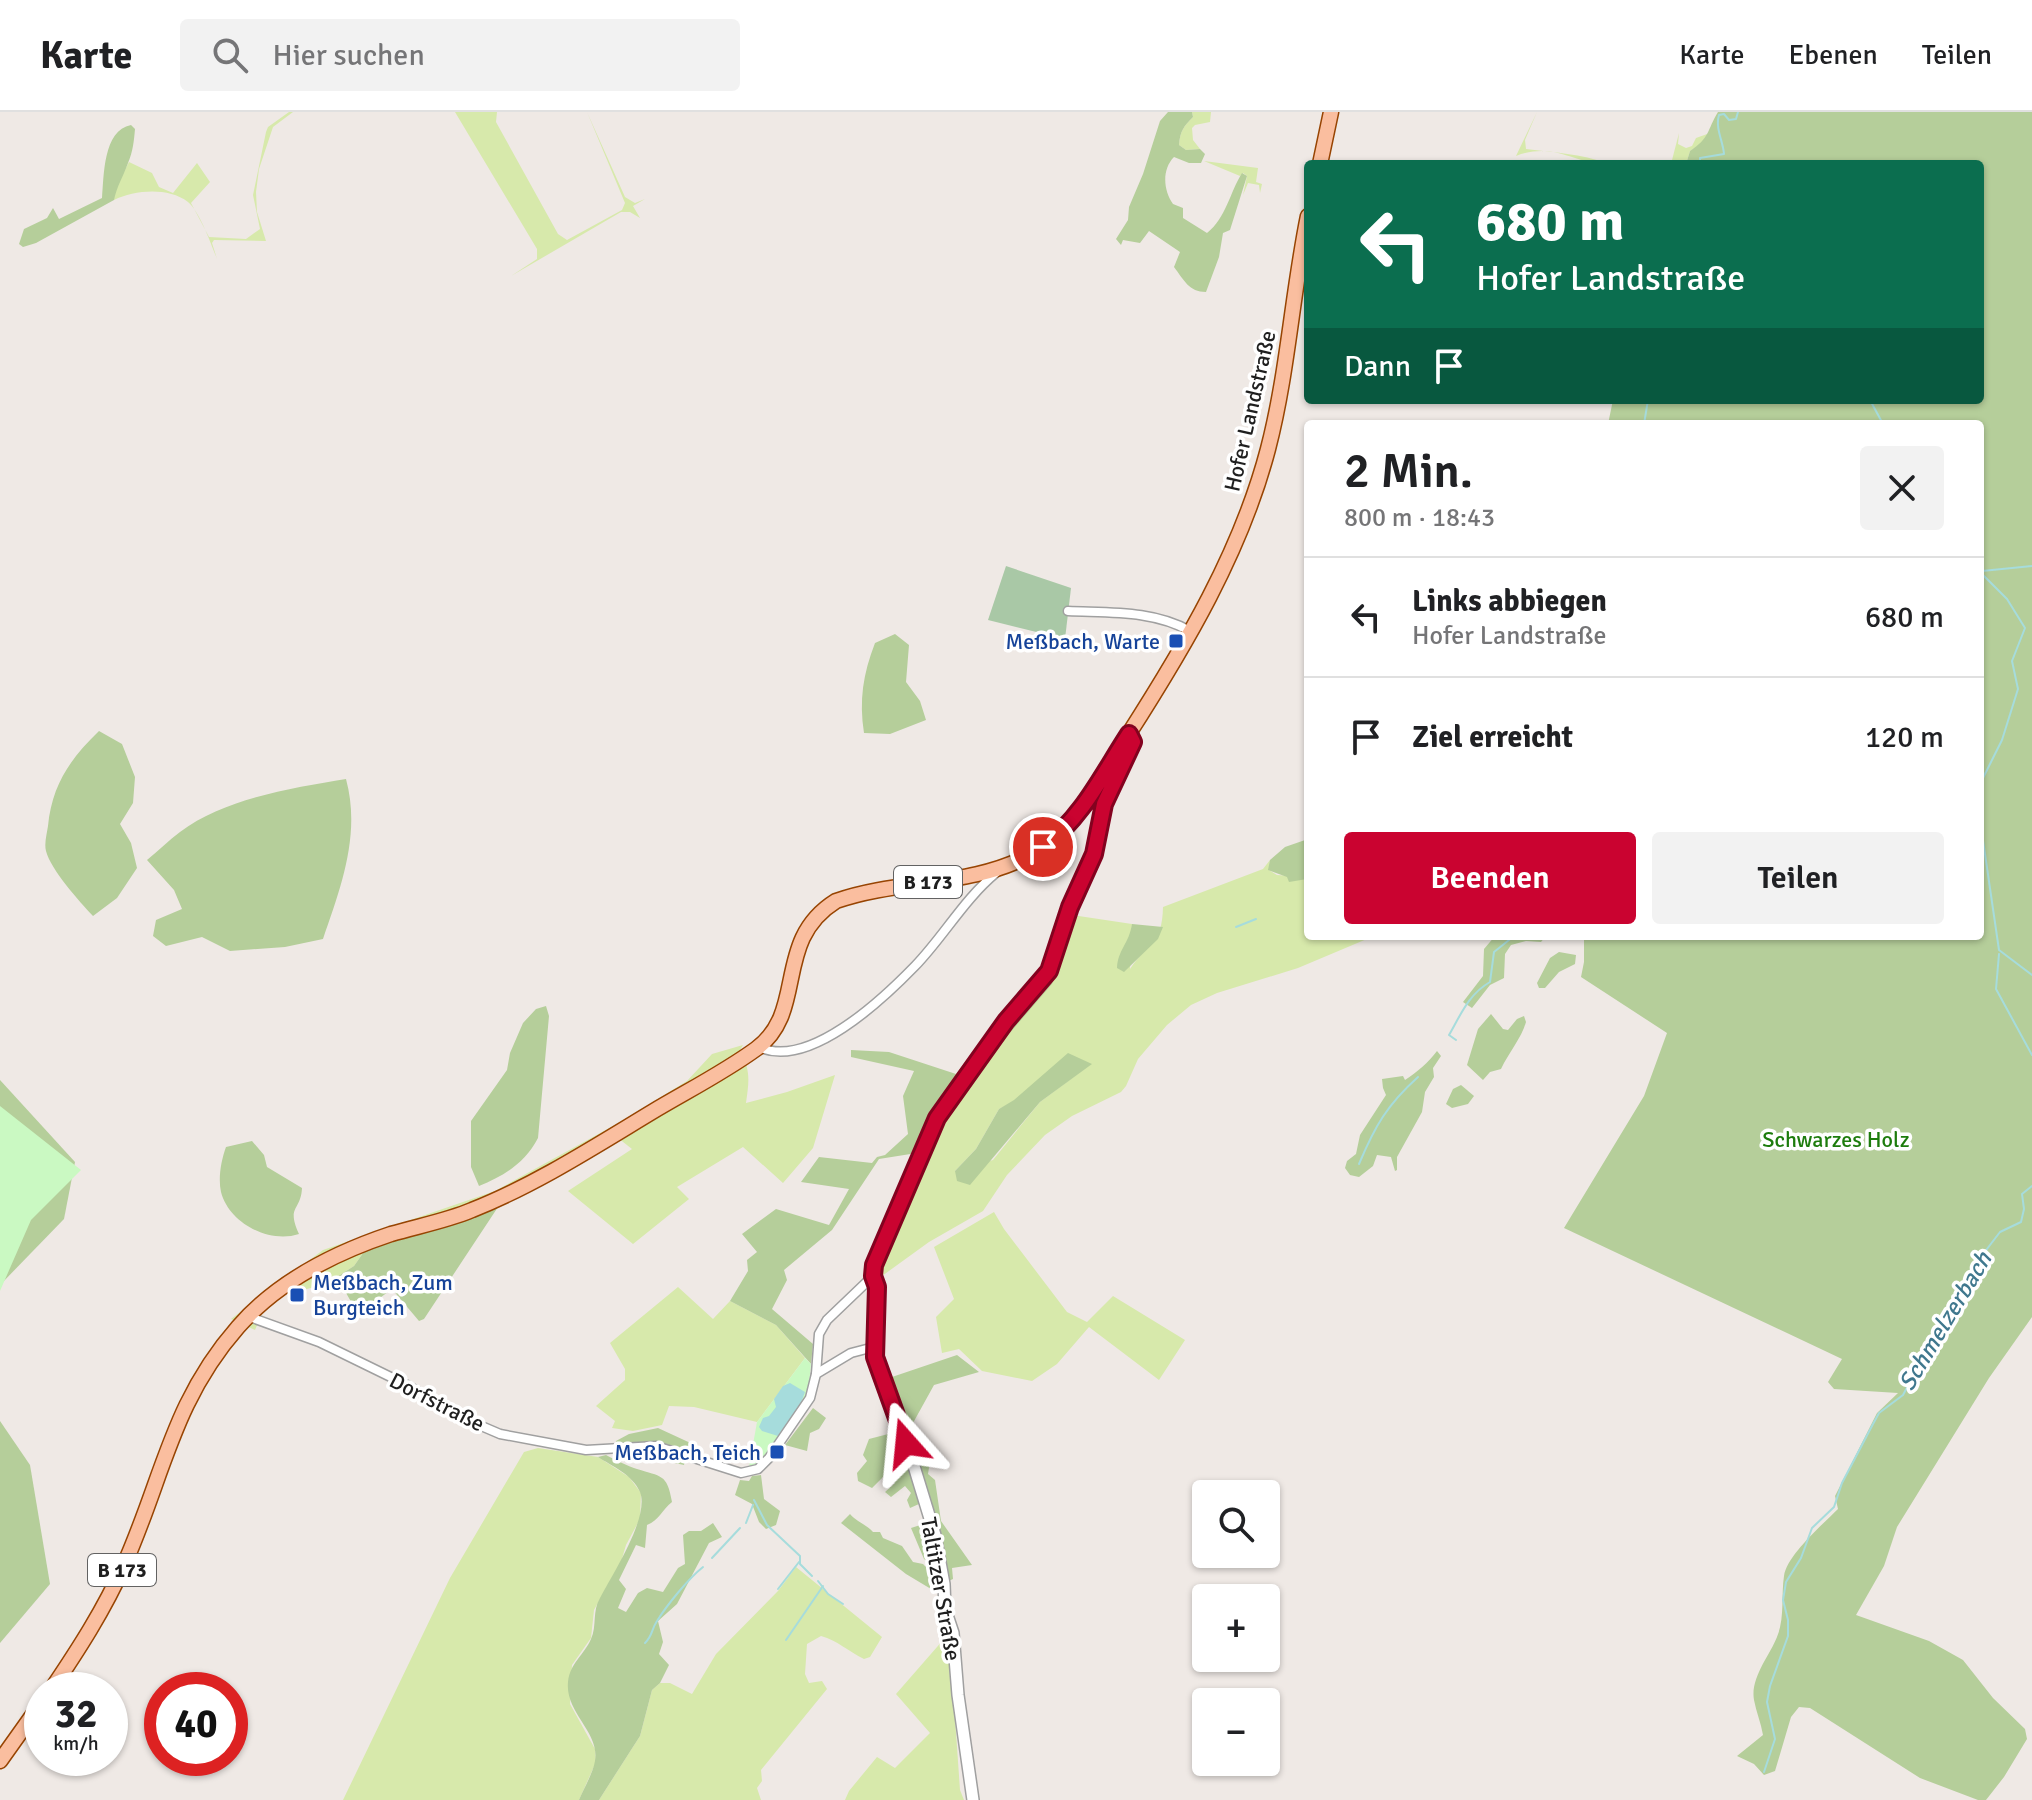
<!DOCTYPE html>
<html lang="de">
<meta charset="utf-8">
<style>
:root{--surface:#fff;--page:#f2f2f2;--text:#202124;--muted:#757577;--line:#e0e0e0;--accent:#ca0330}
body{margin:0;font-family:Signika,sans-serif;background:var(--page);color:var(--text);height:100vh;display:flex;flex-direction:column;font-size:30px;white-space:nowrap}
*{box-sizing:border-box;margin:0}
p{font-size:26px;color:var(--muted)}
.icon{flex:none;width:44px;height:44px;fill:none;stroke:currentColor;stroke-width:2;stroke-linecap:round;stroke-linejoin:round}
.map{position:relative;flex:1;overflow:hidden}
.panel{position:absolute;left:1304px;top:308px;width:680px;height:520px;display:flex;flex-direction:column;background:var(--surface);border-radius:8px;box-shadow:0 2px 6px #0004}
.panel>*{flex:none}
.hud{position:absolute;left:1304px;top:48px;width:680px;height:244px;border-radius:8px;box-shadow:0 2px 6px #0004;background:#0b6e4f;color:#fff;overflow:hidden}
.fabs{position:absolute;left:1192px;top:1368px;display:grid;gap:16px}
.fabs a{display:grid;place-items:center;width:88px;height:88px;border-radius:8px;background:var(--surface);box-shadow:0 2px 6px #0004;font-size:40px}
.speed{position:absolute;left:24px;top:1560px;display:flex;gap:16px;font-size:40px;font-weight:700;text-align:center}
.speed>*{display:grid;place-content:center;width:104px;height:104px;border-radius:50%;background:var(--surface);box-shadow:0 2px 6px #0004;line-height:1}
.speed small{font-size:20px;font-weight:400}
.speed .limit{border:12px solid #d22;background:#fff;color:#111}
.pin{position:absolute;display:grid;place-items:center;width:68px;height:68px;color:#fff;margin:-34px;border:4px solid #fff;border-radius:50%;box-shadow:0 2px 8px #0007}
.me{position:absolute;width:88px;margin:-44px;rotate:342deg;stroke-linejoin:round;filter:drop-shadow(0 0 6px #0008)}
.turn{display:flex;align-items:center;gap:28px;height:168px;padding:0 40px;font-size:36px}
.turn .icon{width:104px;height:104px;stroke-width:2.5}
.turn b{display:block;font-size:56px;line-height:68px}
.then{display:flex;align-items:center;height:76px;padding:0 40px;background:#0003;gap:16px;font-size:30px}
.round{display:grid;place-items:center;flex:none;width:84px;height:84px;border-radius:8px;background:var(--page)}
.head{display:flex;align-items:center;justify-content:space-between;height:136px;padding:0 40px}
h1{font-size:48px;font-weight:600;line-height:60px}
.cta{display:flex;gap:16px;margin-top:auto;padding:16px 40px}
.cta a{flex:1;height:92px;border-radius:8px;background:var(--accent);color:#fff;font-size:32px;font-weight:600;line-height:92px;text-align:center}
.cta a+a{background:var(--page);color:var(--text)}
ul{padding:0;list-style:none}
li{display:flex;align-items:center;gap:24px;height:120px;padding:0 40px;border-top:2px solid var(--line)}
li div{flex:1}
li b{display:block;font-size:30px}
li em{font-style:normal}
header{display:flex;align-items:center;gap:48px;box-sizing:border-box;height:112px;padding:0 40px;background:var(--surface);border-bottom:2px solid var(--line)}
header strong{font-size:38px}
nav{display:flex;gap:44px;margin-inline-start:auto;font-size:28px}
.search{width:560px;height:72px;background:var(--page);display:flex;align-items:center;gap:20px;box-sizing:border-box;padding:0 28px;border-radius:8px;color:var(--muted);font-size:30px}
.map>svg:first-child{display:block}
.grass{fill:#d7e9ab;fill-rule:evenodd}
.forest{fill:#b5ce9a}
.cemetery{fill:#a9c8a6}
.park{fill:#caf9c2}
.water{fill:#a6dcdc}
.lines{fill:none;stroke-linecap:round;stroke-linejoin:round}
.stream{stroke:#a6dcdc;stroke-width:2}
.minor-casing{stroke:#a0a0a0;stroke-width:11}
.tertiary-casing{stroke:#a0a0a0;stroke-width:14}
.primary-casing{stroke:#974402;stroke-width:17}
.minor{stroke:#fff;stroke-width:8}
.tertiary{stroke:#fff;stroke-width:11}
.primary{stroke:#fabe9f;stroke-width:14}
.route-casing{stroke:#83021f;stroke-width:20}
.route{stroke:#ca0330;stroke-width:14}
.transit-dot{fill:#1a4fb4;stroke:#fff;stroke-width:3}
.labels{text-anchor:middle;dominant-baseline:central;stroke-width:7;stroke-linejoin:round;paint-order:stroke}
.shield{fill:#fff;stroke:#626262;stroke-width:2}
.shield-label{font-size:20px;font-weight:bold;fill:#1f1f1f}
.street-label{font-size:22px;fill:#1f1f1f;stroke:#fff}
.transit-label{font-size:22px;fill:#164399;stroke:#fff;text-anchor:end}
.park-label{font-size:22px;fill:#1d7c0d;stroke:#fff}
.water-label{font-size:24px;font-style:italic;fill:#40788e;stroke:#fff}
</style>
<header>
<strong>Karte</strong>
<div class="search"><svg class="icon" aria-label="search" viewBox="0 0 24 24"><circle cx="10" cy="10" r="6"/><path d="M15 15l6 6"/></svg>Hier suchen</div>
<nav><a>Karte</a><a>Ebenen</a><a>Teilen</a></nav>
</header>
<div class="map">
<svg width="2032" height="1688" viewBox="0 0 2032 1688">
<rect width="100%" height="100%" fill="#efe9e5"/>
<g class="grass">
<path d="M289,0H293L273,15L259,57L256,80L257,100L266,129L214,128L212,131L217,147C211,132 200,100 188,90C168,75 135,78 114,88V79L129,50L152,61L159,75L173,81L197,51L210,70L191,91L209,125L246,127L260,117L253,83L266,20L268,15Z"/>
<polygon points="455,0 497,0 496,10 558,122 567,128 622,98 625,91 587,0 625,85 635,91 645,87 633,94 640,106 630,100 621,100 511,164 537,147 537,137"/>
<path d="M1192,0H1211L1210,10L1195,13L1192,16L1193,28L1200,37L1186,38L1179,33C1180,19 1184,14 1193,5Z"/>
<path d="M1537,0L1525,28L1526,37C1555,41 1580,41 1608,52C1573,52 1555,29 1516,44Z"/>
<polygon points="1679,21 1678,32 1686,36 1692,34 1696,26 1710,21 1701,32 1690,39 1686,52 1671,52"/>
<polygon points="1204,49 1258,56 1256,70 1262,72 1260,81 1259,73 1248,71 1243,83 1247,64 1243,61 1240,64"/>
<path d="M1270,748L1269,758L1277,763L1308,765V824H1374L1298,856L1217,881L1191,893L1167,913L1138,947L1126,974L1121,980L1072,1004L1045,1023L1007,1063L983,1099L929,1130L882,1164L880,1144L923,1040L966,972L1066,834L1062,829L1072,803L1132,812L1130,857C1149,829 1162,833 1163,795L1263,757ZM1091,952L1040,990L993,1048L955,1059L976,1037L999,997Z"/>
<path d="M743,933L740,938C751,959 749,969 746,991L787,980L835,963L813,1036L783,1071L743,1035L677,1075L689,1087L633,1132L568,1079L632,1037L618,1026L500,1092L368,1134L354,1154L337,1165L315,1175L278,1184L264,1197L255,1218L231,1207L323,1138L495,1079L622,1009L687,969L712,942Z"/>
<polygon points="994,1100 1004,1117 1067,1200 1087,1210 1113,1184 1185,1228 1159,1268 1089,1215 1057,1252 1032,1269 982,1259 959,1237 942,1241 936,1205 954,1187 934,1135"/>
<polygon points="678,1175 713,1207 730,1189 776,1213 805,1246 757,1310 694,1295 669,1294 662,1313 633,1319 612,1316 615,1309 596,1294 625,1268 625,1257 610,1231"/>
<polygon points="538,1336 598,1345 629,1365 641,1381 640,1407 626,1433 621,1450 594,1498 591,1526 572,1553 570,1592 595,1637 596,1650 579,1688 343,1688 450,1466 524,1340"/>
<path d="M796,1455L882,1525L870,1545L864,1547C848,1539 838,1529 821,1524L807,1532L805,1562L809,1571L822,1569L827,1577L761,1658L762,1669L757,1676L761,1688H599L640,1624L652,1578L660,1571H670L692,1582L716,1542L778,1479Z"/>
<polygon points="944,1527 950,1534 960,1678 964,1688 845,1688 849,1679 877,1645 895,1656 930,1621 896,1582"/>
</g>
<g class="forest">
<path d="M1168,0H1192L1193,5C1184,14 1180,19 1179,33L1186,38L1200,37L1205,42L1201,51H1189L1174,45C1162,57 1163,78 1173,92L1183,96V106L1207,121C1226,106 1230,80 1242,61L1247,64L1230,118L1223,121L1219,145L1206,180C1189,180 1184,168 1174,155L1180,140L1149,119L1140,131L1123,128L1121,133L1116,127L1128,108L1129,95L1143,62L1160,9Z"/>
<path d="M1718,0H2032V1205L1989,1266L1897,1415L1884,1454L1856,1503L1929,1529L1963,1548L1993,1586L2025,1617L2027,1627L2004,1665L1986,1688H1978L1920,1666L1810,1596L1799,1595L1791,1605L1775,1659L1764,1663L1754,1652L1737,1644L1763,1623C1761,1611 1756,1599 1754,1588C1750,1566 1770,1543 1777,1525C1785,1506 1781,1483 1784,1464C1787,1443 1823,1412 1838,1397L1835,1384L1877,1301L1898,1281L1834,1277L1828,1270L1842,1247L1564,1116L1644,984L1667,921L1581,865L1584,850V824H1980V312H1608L1613,288H1980V52H1686L1690,39C1710,26 1707,18 1718,0Z"/>
<path d="M131,13L135,17C134,28 133,40 128,51C123,65 117,74 114,88L36,131L23,135L19,132L24,117L47,106L53,96L59,107L102,86C104,64 103,18 131,13Z"/>
<path d="M895,522L909,533L906,570L920,589L926,608L890,622L864,621C859,588 863,562 875,531Z"/>
<path d="M99,619L122,632L135,665L133,691L120,712L131,731L137,756L117,786L93,804C79,789 51,758 46,739C44,732 47,721 48,714C52,673 70,647 99,619Z"/>
<path d="M346,667C361,722 341,775 323,827L285,835L230,839L202,825L166,834L153,824L156,808L182,797L174,778L147,748C158,739 169,728 180,720C225,686 293,676 346,667Z"/>
<polygon points="1308,727 1307,767 1289,770 1287,765 1268,758 1270,748 1285,735"/>
<path d="M1132,812L1163,815L1158,827L1124,860L1117,856C1118,837 1129,832 1132,812Z"/>
<polygon points="1495,824 1546,824 1541,830 1526,829 1511,833 1505,842 1504,866 1490,873 1472,896 1463,890 1483,864 1484,837"/>
<polygon points="1056,827 1066,834 1052,872 966,972 923,1040 879,1047 832,1118 784,1158 787,1168 772,1197 813,1232 811,1252 776,1213 730,1189 748,1159 747,1148 757,1140 742,1122 776,1097 829,1113 849,1077 801,1070 819,1045 872,1051 877,1045 885,1043 908,1022 903,984 914,959 851,945 851,938 889,940 956,962 1003,901 1041,862"/>
<polygon points="1559,840 1576,843 1575,852 1559,860 1545,876 1539,876 1537,871 1550,846"/>
<path d="M546,894L549,904L538,1026C525,1051 504,1064 479,1074L471,1055V1009L507,958L510,941L523,911L536,897Z"/>
<path d="M1491,902L1503,917L1508,918L1517,907L1524,904L1526,910C1521,927 1509,940 1501,957L1490,960L1483,968L1467,953L1478,917Z"/>
<path d="M1437,939L1441,944L1433,956L1434,965L1425,980L1422,1000L1397,1045V1058L1395,1059L1391,1045L1377,1043L1373,1054L1359,1065L1350,1063L1345,1056L1347,1049L1356,1042L1360,1023L1386,983L1383,976L1382,967L1403,964L1405,968C1417,960 1429,950 1437,939Z"/>
<polygon points="1068,941 1092,952 1040,990 970,1073 957,1069 955,1059 976,1037 999,997 1014,988"/>
<polygon points="0,968 75,1050 64,1107 0,1173"/>
<polygon points="1461,973 1474,984 1468,992 1452,996 1446,992 1453,977"/>
<path d="M252,1029L264,1043L267,1055L302,1076C301,1099 286,1094 299,1122C269,1132 229,1111 221,1080C218,1066 221,1049 226,1035Z"/>
<polygon points="500,1092 424,1207 419,1209 392,1177 358,1202 337,1165 354,1154 368,1134"/>
<path d="M957,1243L979,1260L934,1273L913,1311L918,1329V1340L930,1349L928,1362L935,1368L941,1409L972,1453L952,1456L953,1467L931,1477L906,1462L841,1411L850,1402C858,1411 866,1412 873,1420H880L883,1426L902,1434L913,1450L923,1452L935,1464L936,1455L924,1447L911,1416L936,1408L928,1388L910,1396L907,1388L911,1381L905,1374L891,1385L885,1380L895,1371L885,1363L872,1376L858,1369L857,1361L867,1349L863,1343L869,1327L896,1320L880,1283L892,1265Z"/>
<polygon points="813,1296 826,1306 819,1317 810,1321 807,1339 785,1333"/>
<polygon points="0,1309 30,1353 50,1472 0,1531"/>
<polygon points="658,1316 697,1334 695,1342 687,1340 684,1353 615,1338 616,1329 629,1322"/>
<path d="M606,1343C616,1348 627,1354 637,1357C661,1365 667,1361 672,1390C662,1398 659,1408 647,1413L645,1436L636,1433L619,1468L626,1477L618,1496L626,1500L638,1481L647,1476L663,1480L678,1456L685,1452L683,1423L689,1419H701L713,1411L722,1425L709,1431L677,1492L658,1509L663,1530L659,1542L669,1553L660,1571L652,1578L640,1624L599,1688H579C584,1676 593,1661 595,1649C600,1620 565,1601 568,1570C570,1551 584,1543 591,1527C597,1514 592,1499 600,1486C612,1463 650,1405 640,1380C633,1363 612,1354 598,1345Z"/>
<polygon points="761,1363 764,1387 780,1399 776,1413 766,1417 759,1410 752,1392 735,1383 740,1368 749,1369 752,1364"/>
</g>
<polygon class="cemetery" points="1006,454 1071,476 1065,527 988,508"/>
<g class="park">
<polygon points="0,994 81,1058 31,1108 0,1179"/>
<polygon points="805,1246 811,1252 809,1273 805,1285 761,1349 749,1355 757,1310"/>
</g>
<polygon class="water" points="790,1271 805,1280 801,1291 778,1324 762,1319 759,1315 763,1306 769,1304 776,1295 774,1287 783,1274"/>
<g class="lines">
<g class="stream">
<path d="M1700,52V46L1724,42C1723,29 1715,16 1719,3L1724,2L1729,8L1736,7L1738,0"/>
<polyline points="1870,288 1883,312"/>
<polyline points="1644,312 1648,288"/>
<polyline points="1982,459 2032,454"/>
<polyline points="1980,460 2007,487 2025,516 2012,549 2018,577 2002,628 1980,672"/>
<polyline points="1980,708 1999,838 2032,863"/>
<polyline points="1236,815 1256,807"/>
<polyline points="1999,842 1996,877 2032,943"/>
<path d="M1456,928L1449,923C1461,902 1469,882 1490,870L1494,840L1514,824"/>
<path d="M1359,1052C1375,1014 1387,993 1418,965"/>
<polyline points="754,1388 767,1413 800,1444 800,1452 812,1464"/>
<polyline points="746,1411 753,1393"/>
<polyline points="712,1446 740,1416"/>
<polyline points="818,1469 828,1482 843,1492"/>
<polyline points="778,1477 799,1450"/>
<polyline points="786,1528 823,1474"/>
<path d="M645,1531C653,1523 651,1518 657,1509C667,1493 688,1467 703,1455"/>
<polyline points="1764,1660 1775,1627 1767,1590 1770,1574 1788,1524 1788,1508 1783,1488 1786,1470 1801,1446 1812,1416 1834,1395 1842,1371 1873,1312 1879,1301 1903,1283 1967,1163 2000,1120 2021,1110 2024,1097 2022,1082 2032,1074"/>
</g>
<defs>
<g id="minor">
<path d="M1068,499C1109,501 1153,498 1190,519"/>
<path d="M759,935C808,958 882,888 915,854C944,824 964,787 997,760"/>
<polyline points="247,1204 319,1230 407,1273 465,1307 500,1322 586,1338 656,1334 741,1361 758,1357 769,1346 810,1286 816,1262 851,1241 874,1235"/>
<polyline points="816,1262 819,1222 827,1208 873,1164"/>
</g>
<polyline id="tertiary" points="973,1688 958,1583 953,1521 945,1497 944,1472 935,1423 899,1305 875,1245 877,1175 873,1164 874,1153 937,1006 1006,909 1049,859 1070,795 1094,742 1104,692 1133,630 1129,622"/>
<g id="primary">
<polyline points="1320,52 1331,0"/>
<path d="M51,1578C78,1538 104,1498 124,1453C163,1366 172,1290 238,1215C278,1169 334,1141 391,1122C418,1114 446,1109 472,1098C535,1073 594,1035 652,1000C687,979 723,961 756,937C808,899 772,829 836,789C898,767 971,775 1030,743C1077,717 1100,667 1128,623C1185,534 1241,440 1268,337C1288,260 1292,182 1308,104"/>
<polyline points="0,1649 42,1590"/>
</g>
</defs>
<use href="#minor" class="minor-casing"/>
<use href="#tertiary" class="tertiary-casing"/>
<use href="#primary" class="primary-casing"/>
<use href="#minor" class="minor"/>
<use href="#tertiary" class="tertiary"/>
<use href="#primary" class="primary"/>
</g>
<g class="lines">
<defs>
<path id="route" d="M906,1331L875,1245L877,1175L873,1164L874,1153L937,1006L1006,909L1049,859L1070,795L1094,742L1104,692L1133,630L1129,622C1103,662 1082,706 1043,735"/>
</defs>
<use href="#route" class="route-casing"/>
<use href="#route" class="route"/>
</g>
<g class="transit-dot">
<rect x="1168" y="521" width="16" height="16" rx="4"/>
<rect x="289" y="1175" width="16" height="16" rx="4"/>
<rect x="769" y="1332" width="16" height="16" rx="4"/>
</g>
<g class="labels">
<g class="shield">
<rect x="894" y="754" width="68" height="32" rx="6"/>
<rect x="88" y="1442" width="68" height="32" rx="6"/>
</g>
<g class="shield-label">
<text x="928" y="770">B 173</text>
<text x="122" y="1458">B 173</text>
</g>
<g class="street-label">
<text transform="translate(1250 299) rotate(-77)">Hofer Landstraße</text>
<text transform="translate(437 1290) rotate(27)">Dorfstraße</text>
<text transform="translate(941 1477) rotate(80)">Taltitzer Straße</text>
</g>
<g class="transit-label">
<text x="1160" y="529">Meßbach, Warte</text>
<text x="313" y="1170" text-anchor="start">Meßbach, Zum<tspan x="313" dy="25">Burgteich</tspan></text>
<text x="761" y="1340">Meßbach, Teich</text>
</g>
<g class="park-label">
<text x="1836" y="1027">Schwarzes Holz</text>
</g>
<g class="water-label">
<text transform="translate(1945 1209) rotate(-59)">Schmelzerbach</text>
</g>
</g>
</svg>
<div class="fabs">
<a><svg class="icon" aria-label="search" viewBox="0 0 24 24"><circle cx="10" cy="10" r="6"/><path d="M15 15l6 6"/></svg></a>
<a>+</a>
<a>−</a>
</div>
<div class="speed"><div>32<small>km/h</small></div><div class="limit">40</div></div>
<div class="pin" style="left:1043px;top:735px;background:#d93025"><svg class="icon" aria-label="arrive" viewBox="0 0 24 24"><path d="M6 21V4h12l-3 4 3 4H6"/></svg></div>
<svg class="me" style="left:906px;top:1331px" viewBox="-20 -20 40 40"><path d="M0-17L14 15 0 8-14 15z" fill="#ca0330" stroke="#fff" stroke-width="4"/></svg>
<div class="hud">
<div class="turn"><svg class="icon" aria-label="left" viewBox="0 0 24 24"><path d="M17 20v-9H6M10 6l-5 5 5 5"/></svg><div><b>680 m</b>Hofer Landstraße</div></div>
<div class="then">Dann<svg class="icon" aria-label="arrive" viewBox="0 0 24 24"><path d="M6 21V4h12l-3 4 3 4H6"/></svg></div>
</div>
<section class="panel">
<div class="head"><div><h1>2 Min.</h1><p>800 m · 18:43</p></div><a class="round"><svg class="icon" aria-label="close" viewBox="0 0 24 24"><path d="M6 6l12 12M18 6L6 18"/></svg></a></div>
<ul>
<li><svg class="icon" aria-label="left" viewBox="0 0 24 24"><path d="M17 20v-9H6M10 6l-5 5 5 5"/></svg><div><b>Links abbiegen</b><p>Hofer Landstraße</p></div><em>680 m</em></li>
<li><svg class="icon" aria-label="arrive" viewBox="0 0 24 24"><path d="M6 21V4h12l-3 4 3 4H6"/></svg><div><b>Ziel erreicht</b></div><em>120 m</em></li>
</ul>
<div class="cta"><a>Beenden</a><a>Teilen</a></div>
</section>
</div>
